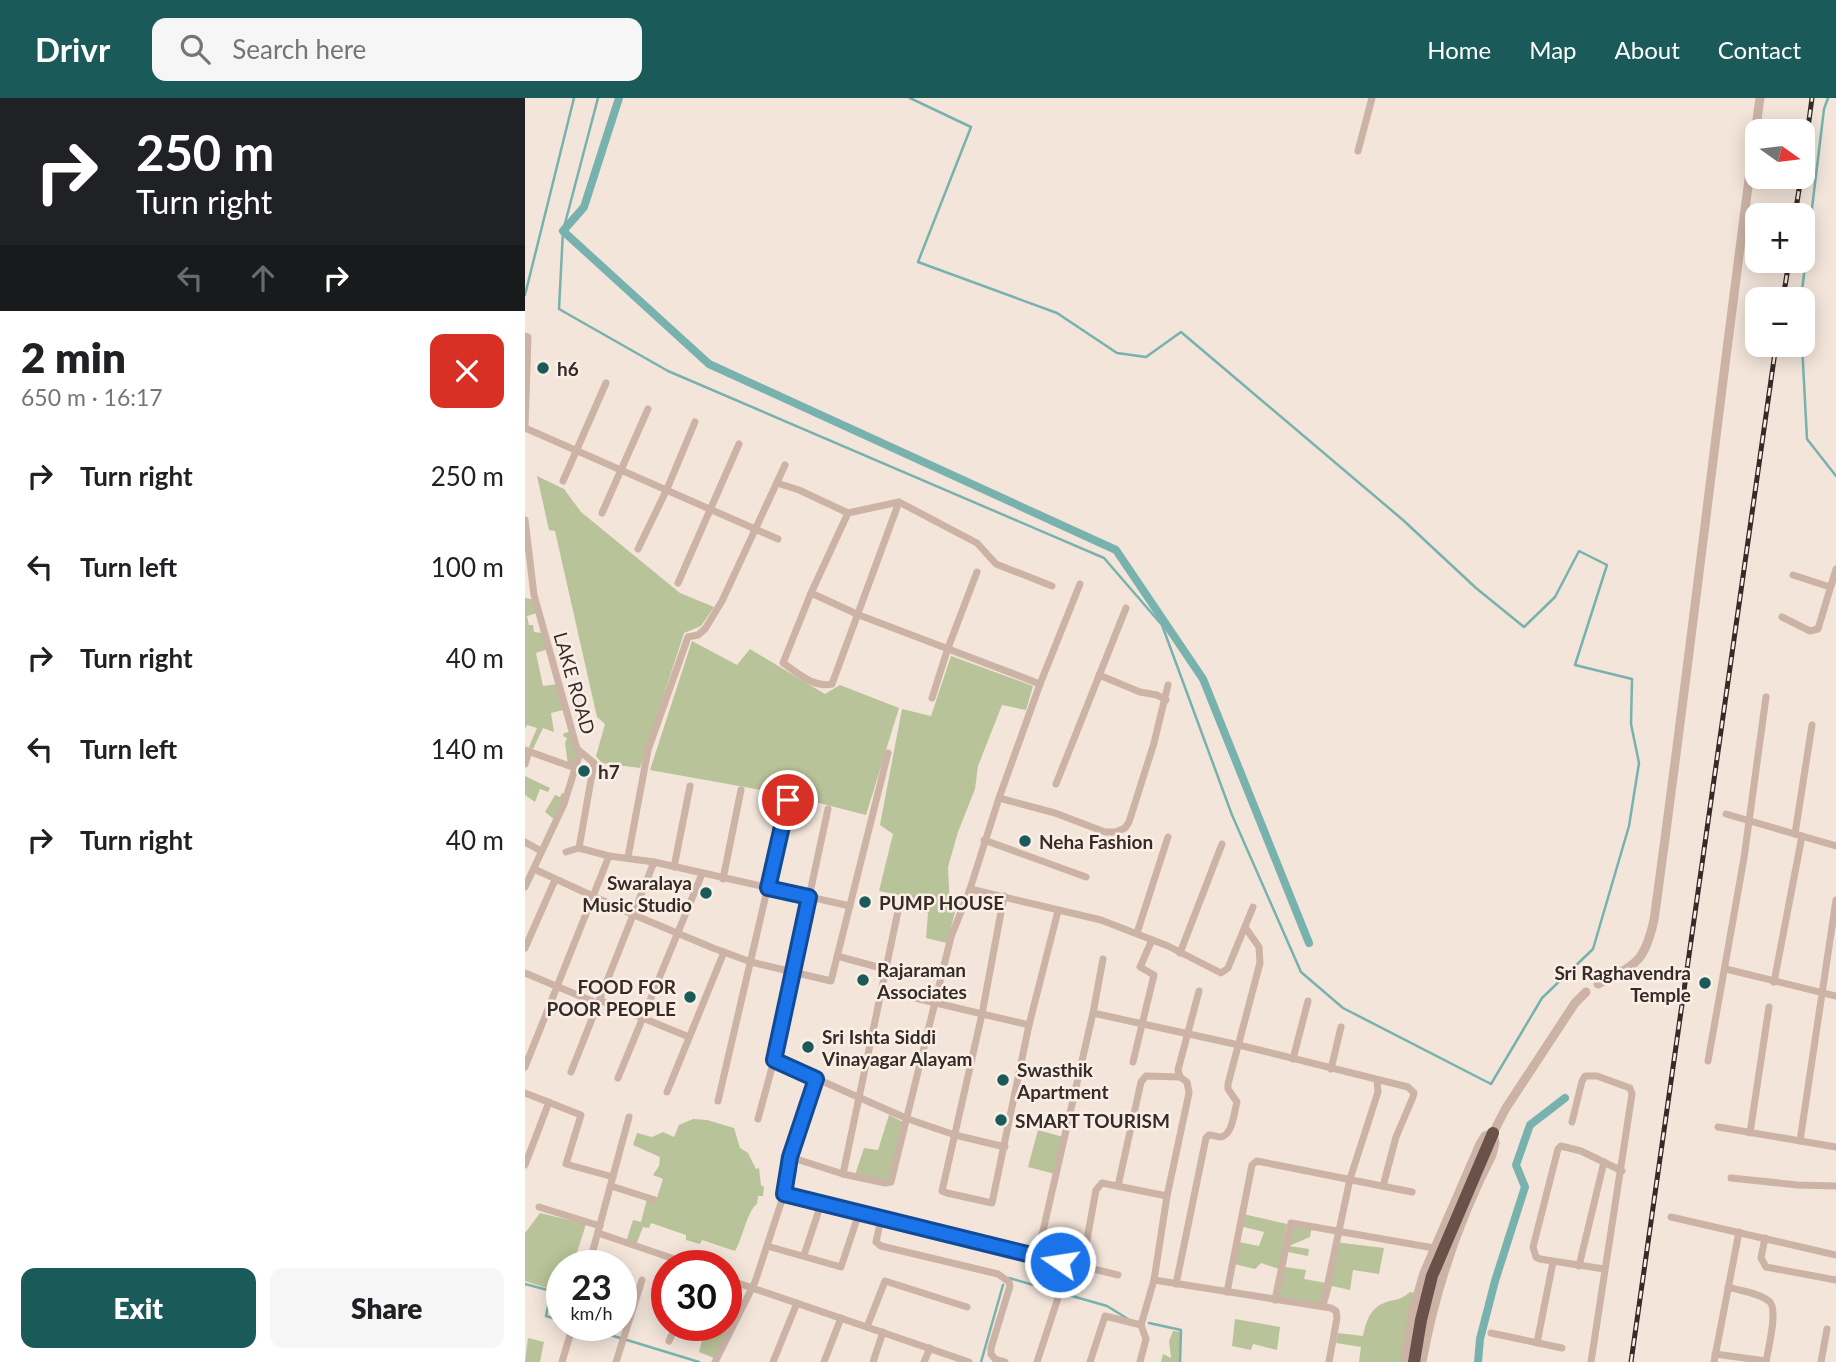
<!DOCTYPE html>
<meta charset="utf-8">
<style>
:root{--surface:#fff;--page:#f6f6f6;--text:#202124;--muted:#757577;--accent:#1a5b59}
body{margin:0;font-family:Lato,sans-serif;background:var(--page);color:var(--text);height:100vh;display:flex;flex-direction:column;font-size:26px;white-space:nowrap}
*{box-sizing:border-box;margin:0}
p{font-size:23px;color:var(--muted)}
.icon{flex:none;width:38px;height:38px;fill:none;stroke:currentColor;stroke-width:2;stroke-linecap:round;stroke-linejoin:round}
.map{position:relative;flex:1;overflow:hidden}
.sheet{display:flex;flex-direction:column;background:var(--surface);width:525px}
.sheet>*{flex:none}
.guide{background:#202124;color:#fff;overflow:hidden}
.needle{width:46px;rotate:104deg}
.controls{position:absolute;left:1220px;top:21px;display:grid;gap:14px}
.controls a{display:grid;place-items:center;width:70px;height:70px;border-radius:14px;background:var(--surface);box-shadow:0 4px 18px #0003;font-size:35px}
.speed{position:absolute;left:21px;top:1152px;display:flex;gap:14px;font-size:35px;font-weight:700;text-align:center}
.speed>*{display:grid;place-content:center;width:91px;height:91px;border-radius:50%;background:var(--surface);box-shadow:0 4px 18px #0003;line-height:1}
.speed small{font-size:18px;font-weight:400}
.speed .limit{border:10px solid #d22;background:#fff;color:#111}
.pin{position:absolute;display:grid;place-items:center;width:60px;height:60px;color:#fff;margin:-30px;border:4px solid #fff;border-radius:50%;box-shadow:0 2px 7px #0007}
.me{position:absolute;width:77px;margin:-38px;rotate:283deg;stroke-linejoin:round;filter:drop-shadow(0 0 5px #0008)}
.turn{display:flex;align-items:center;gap:24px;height:147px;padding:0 21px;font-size:32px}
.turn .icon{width:91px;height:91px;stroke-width:2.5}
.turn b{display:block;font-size:49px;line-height:60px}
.lanes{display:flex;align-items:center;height:66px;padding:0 21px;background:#0003;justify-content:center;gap:35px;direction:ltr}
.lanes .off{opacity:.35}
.round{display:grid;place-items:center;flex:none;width:74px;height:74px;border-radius:14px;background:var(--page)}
.summary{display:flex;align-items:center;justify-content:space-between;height:119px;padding:0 21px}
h1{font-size:42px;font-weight:800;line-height:52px}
.button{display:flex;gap:14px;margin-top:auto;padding:14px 21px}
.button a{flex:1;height:80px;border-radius:14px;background:var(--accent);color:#fff;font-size:28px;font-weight:800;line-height:80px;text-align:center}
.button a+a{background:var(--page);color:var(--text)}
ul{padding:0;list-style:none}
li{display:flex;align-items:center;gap:21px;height:91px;padding:0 21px}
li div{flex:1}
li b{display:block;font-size:26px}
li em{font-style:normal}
header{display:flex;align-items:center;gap:42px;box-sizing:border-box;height:98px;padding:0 35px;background:var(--accent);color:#fff}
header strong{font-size:33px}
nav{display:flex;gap:38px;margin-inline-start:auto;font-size:24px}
.search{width:490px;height:63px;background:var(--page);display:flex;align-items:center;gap:18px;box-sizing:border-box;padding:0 24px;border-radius:14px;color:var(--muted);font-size:26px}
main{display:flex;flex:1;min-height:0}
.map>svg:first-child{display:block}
.green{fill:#b9c399}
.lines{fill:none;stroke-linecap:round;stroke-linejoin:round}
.stream{stroke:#78b2ae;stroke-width:2.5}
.canal{stroke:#78b2ae;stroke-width:8}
.minor{stroke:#ccb3a6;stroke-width:7}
.tertiary{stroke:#ccb3a6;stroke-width:9}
.trunk{stroke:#6a514a;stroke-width:12}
.rail-casing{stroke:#372b27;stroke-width:5}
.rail{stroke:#faefe7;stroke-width:2.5;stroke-dasharray:8;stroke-linecap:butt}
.route-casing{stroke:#114b97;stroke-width:18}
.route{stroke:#1a73e8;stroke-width:12}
.poi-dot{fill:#1a5b59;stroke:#faefe7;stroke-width:2.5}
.labels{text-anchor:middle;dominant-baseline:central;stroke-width:5;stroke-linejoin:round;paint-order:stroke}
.poi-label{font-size:19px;font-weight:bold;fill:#372b27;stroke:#faefe7;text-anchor:start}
.street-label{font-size:19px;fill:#372b27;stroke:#faefe7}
</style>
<header>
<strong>Drivr</strong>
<div class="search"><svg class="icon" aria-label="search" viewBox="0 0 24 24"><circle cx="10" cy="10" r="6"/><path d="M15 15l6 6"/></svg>Search here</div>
<nav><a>Home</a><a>Map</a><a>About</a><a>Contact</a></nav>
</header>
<main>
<section class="sheet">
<div class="guide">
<div class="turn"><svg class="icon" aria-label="right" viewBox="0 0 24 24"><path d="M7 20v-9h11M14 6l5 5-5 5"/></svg><div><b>250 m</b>Turn right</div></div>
<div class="lanes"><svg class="icon off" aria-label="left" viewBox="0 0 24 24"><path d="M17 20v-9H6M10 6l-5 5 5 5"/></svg><svg class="icon off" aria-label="ahead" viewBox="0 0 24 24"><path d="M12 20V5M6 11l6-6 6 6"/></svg><svg class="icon" aria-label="right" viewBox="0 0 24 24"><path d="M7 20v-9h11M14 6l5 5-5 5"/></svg></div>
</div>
<div class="summary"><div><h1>2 min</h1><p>650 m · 16:17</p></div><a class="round" style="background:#d93025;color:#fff"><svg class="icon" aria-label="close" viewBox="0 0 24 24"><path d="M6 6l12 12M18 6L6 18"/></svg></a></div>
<ul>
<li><svg class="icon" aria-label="right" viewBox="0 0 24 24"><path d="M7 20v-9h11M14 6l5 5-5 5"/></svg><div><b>Turn right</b></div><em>250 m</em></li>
<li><svg class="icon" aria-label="left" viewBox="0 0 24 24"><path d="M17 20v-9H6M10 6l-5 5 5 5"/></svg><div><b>Turn left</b></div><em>100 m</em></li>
<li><svg class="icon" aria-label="right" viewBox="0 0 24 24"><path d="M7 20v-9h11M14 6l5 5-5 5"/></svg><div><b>Turn right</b></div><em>40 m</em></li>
<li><svg class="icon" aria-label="left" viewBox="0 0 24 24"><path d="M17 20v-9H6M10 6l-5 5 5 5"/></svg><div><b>Turn left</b></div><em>140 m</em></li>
<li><svg class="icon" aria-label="right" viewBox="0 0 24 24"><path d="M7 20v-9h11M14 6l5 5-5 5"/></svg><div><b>Turn right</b></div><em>40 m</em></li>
</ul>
<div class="button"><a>Exit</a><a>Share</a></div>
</section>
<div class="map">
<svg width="1311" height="1264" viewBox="0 0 1311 1264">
<rect width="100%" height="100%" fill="#f3e5da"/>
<g class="green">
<polygon points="12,378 39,391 56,414 155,495 189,509 176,528 159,535 115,670 77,665 71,658 80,626 72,619 30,433 24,432"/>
<polygon points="0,500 10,502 12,515 2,518 4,527 8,527 9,534 17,535 23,551 11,555 18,588 33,586 53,658 50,670 43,667 40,645 42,640 38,638 39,635 44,634 38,612 26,615 29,634 18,630 8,651 4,649 12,630 2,627 0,631"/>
<polygon points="167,543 212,567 225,551 300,596 315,587 374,610 341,717 259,696 125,672"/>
<polygon points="426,558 508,588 501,612 477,607 453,668 450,691 433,734 423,769 425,811 430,814 422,845 401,840 403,815 380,810 378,798 354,793 368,736 355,727 377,611 406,618"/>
<polygon points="0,678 25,690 23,694 15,691 10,704 0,697"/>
<polygon points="37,695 41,696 30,722 20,714 30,697 35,699"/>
<polygon points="364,1017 380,1025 365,1082 330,1077 339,1050 353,1052"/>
<path d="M168,1021L182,1022L209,1030L215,1050L223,1055L231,1071L234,1070L236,1087L239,1089L238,1098H233L232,1106C222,1113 218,1140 210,1153L177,1142L175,1146L161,1142V1137L126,1125L124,1130L118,1129L111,1147L101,1144L108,1122L116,1124L122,1101L131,1103L138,1081L128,1077L134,1068L135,1059L108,1047L112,1035L127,1039L138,1034L149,1039L154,1027Z"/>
<polygon points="513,1032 538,1039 530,1076 503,1069"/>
<polygon points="15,1115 61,1126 48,1167 37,1167 37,1182 34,1194 0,1183 0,1135"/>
<polygon points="718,1116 762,1126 754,1171 736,1165 730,1171 709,1166 714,1144 734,1148 739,1134 715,1128"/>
<polygon points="766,1125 787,1128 785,1139 764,1148 784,1151 783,1158 763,1154 760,1169 781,1172 779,1181 801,1185 797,1208 751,1201"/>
<polygon points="810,1144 859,1150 854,1176 828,1172 825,1192 807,1188 802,1206"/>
<path d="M885,1194L891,1195L880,1264H834L836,1249L811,1245L813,1235L838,1238C841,1225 844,1211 859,1205C871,1200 873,1204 885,1194Z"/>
<polygon points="710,1221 755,1229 752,1252 728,1246 726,1252 707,1248"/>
<polygon points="161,1227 188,1227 203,1232 189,1260 174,1254 179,1233"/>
<polygon points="648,1233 656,1234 654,1264 636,1264 638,1256 646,1260 644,1243"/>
<polygon points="3,1240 19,1244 15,1264 0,1264"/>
</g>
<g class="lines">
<g class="stream">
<polyline points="73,0 38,133 34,211 143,273 579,460 637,527 707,717 776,874 818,910 966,986 1017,900 1068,851 1104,728 1114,665 1106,626 1107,581 1050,567 1082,467 1054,453 1030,499 999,529 951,490 878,422 656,234 621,259 592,255 532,215 393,164 446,29 385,0"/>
<polyline points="0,197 49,0"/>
<polyline points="1276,201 1299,11 1303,0"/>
<polyline points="1277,247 1282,341 1311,378"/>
<polyline points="484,1180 582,1208 603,1221"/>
<polyline points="0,1186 26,1193 21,1218 37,1223"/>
<polyline points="624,1225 656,1232 655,1264"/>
<polyline points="51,1227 95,1240"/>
<polyline points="102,1242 174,1264"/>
<polyline points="456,1264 478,1187"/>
</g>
<g class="canal">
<polyline points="94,0 59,109 38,133 184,266 591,452 678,581 784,845"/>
<polyline points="953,1264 955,1241 970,1183 1000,1089 991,1067 1005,1027 1040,1000"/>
</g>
<g class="minor">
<polyline points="833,53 847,0"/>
<polyline points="0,238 3,239 0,329"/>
<polyline points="0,330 253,441"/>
<polyline points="38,383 81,285"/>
<polyline points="252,385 274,392 323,415 374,404 452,445 471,466 527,488"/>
<polyline points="77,415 123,311"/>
<path d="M323,415L286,495L258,565C273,575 288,590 307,586L374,404"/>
<polyline points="0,422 9,497 54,658 39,706 0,789"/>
<polyline points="113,451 142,391 170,324"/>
<polyline points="1268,477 1305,489"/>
<polyline points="153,485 214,346"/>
<polyline points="286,495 334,517 515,586"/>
<polyline points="1257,519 1285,533 1293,531 1311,471"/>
<polyline points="574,577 615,594 632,597 641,602"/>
<polyline points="643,587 629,645 604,724 600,730 591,734 580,734 530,715 474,700 445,791 576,822 643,848 696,875 703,870 728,809"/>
<polyline points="407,600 423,550 452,474"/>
<polyline points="52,651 69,665 54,750 84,758 129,764 325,808"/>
<polyline points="0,652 50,670"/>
<polyline points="0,666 4,653"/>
<polyline points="531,686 601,510"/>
<polyline points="474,700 515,586 555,486"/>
<polyline points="1201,716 1311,748"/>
<polyline points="1270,736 1287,627"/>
<polyline points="459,742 561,779"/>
<polyline points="0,744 16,753"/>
<polyline points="41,754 54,750"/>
<polyline points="103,759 123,652 163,539 173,537 180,531 197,503 260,367"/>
<polyline points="149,769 165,688"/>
<polyline points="9,771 109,817 188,850 226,864 306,883 363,655"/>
<polyline points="198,781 216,692"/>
<polyline points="479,798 457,916 417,1093 422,1095 467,1105 504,927 533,813"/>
<polyline points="612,835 643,739"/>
<polyline points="0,850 30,782"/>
<polyline points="655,855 697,746"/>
<polyline points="312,858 360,871"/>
<polyline points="1201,871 1311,898"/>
<polyline points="0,875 74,906"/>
<polyline points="1249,884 1277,738"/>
<polyline points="356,892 504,927"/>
<polyline points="74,902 164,939"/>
<polyline points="568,915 714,947 883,989 889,995 888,999 871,1039 858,1088"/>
<polyline points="768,961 783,903"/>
<polyline points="249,962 383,1021 430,1037 480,1049"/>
<polyline points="1183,963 1219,760 1241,599"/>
<polyline points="608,964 629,877 615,869 627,842"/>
<polyline points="0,969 84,758"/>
<polyline points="806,971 816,929"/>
<polyline points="46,974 129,764"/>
<polyline points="93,980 177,776"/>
<polyline points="142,994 199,854"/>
<polyline points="0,995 56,1017 41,1066 88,1079"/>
<polyline points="193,1003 263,702"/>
<polyline points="233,1021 249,962 303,711"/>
<polyline points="1047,1024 1057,983 1060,978 1072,978 1105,990 1107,996 1066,1264"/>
<polyline points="1193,1029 1311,1049"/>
<polyline points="1225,1035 1244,909"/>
<polyline points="1275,1043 1311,802"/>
<polyline points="265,1059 318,1076 360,1085 366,1084 426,839 445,791"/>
<polyline points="0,1067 24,1004"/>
<polyline points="318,1076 373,813"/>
<polyline points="1206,1080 1273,1087 1311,1088"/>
<polyline points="86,1088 130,1102"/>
<polyline points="593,1088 616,984 621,978 655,979"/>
<polyline points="259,1096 593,1177"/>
<polyline points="14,1109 75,1128"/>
<polyline points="1146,1119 1311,1157"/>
<polyline points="356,1121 351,1144 356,1148 473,1176 484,1184 485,1188 466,1250 466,1256 470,1261 480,1264"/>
<polyline points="73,1135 167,1167"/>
<polyline points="1240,1140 1236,1160 1241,1169 1311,1182"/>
<polyline points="242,1148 316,1169 334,1115"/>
<polyline points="279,1157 296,1106"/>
<polyline points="512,1159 568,915 578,861"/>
<polyline points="64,1167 104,1019"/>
<polyline points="1054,1168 1079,1064"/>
<polyline points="557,1169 571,1092 577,1085 642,1098"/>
<polyline points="1079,1171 1015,1161 1011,1159 1008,1149 1033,1051 1036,1048 1056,1053 1097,1073"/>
<polyline points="201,1181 444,1264"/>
<polyline points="629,1182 806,1210 811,1213 812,1220 804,1264"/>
<path d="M651,1186L681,1040L684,1037C688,1037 692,1039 695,1039C708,1038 709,1013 712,1004L703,991V986L735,865L734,849L720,829"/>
<path d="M1203,1189C1215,1193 1236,1195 1245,1204C1253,1213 1243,1252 1241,1264"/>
<polyline points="702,1194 727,1067 732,1063 887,1094"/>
<polyline points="750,1202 766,1125 909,1150"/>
<polyline points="798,1208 825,1081 853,994 852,982"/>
<polyline points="342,1229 360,1183 442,1209"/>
<polyline points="966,1235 1037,1250"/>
<polyline points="144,1243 151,1227"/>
<polyline points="1012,1245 1028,1164"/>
<polyline points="1190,1256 1241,1263"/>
<polyline points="37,1264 48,1227"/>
<polyline points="91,1264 117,1182"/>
<polyline points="190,1264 230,1184 259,1096 265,1059 291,981"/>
<polyline points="248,1264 272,1205"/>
<polyline points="299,1264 316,1220"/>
<polyline points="348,1264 358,1234"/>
<polyline points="399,1264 405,1250"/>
<polyline points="512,1264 533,1200"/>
<polyline points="565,1264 580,1218 616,1227"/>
<polyline points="615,1264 621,1241 616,1227 629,1182 642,1098 664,995 662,984 655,979 653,972 674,893"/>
<polyline points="1189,1264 1214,1134"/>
<polyline points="1296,1264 1302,1231"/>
</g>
<g class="tertiary">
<path d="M1073,886C1111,866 1119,866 1129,822C1167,548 1197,274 1235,0"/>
<polyline points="880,1264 888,1212 899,1175 955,1046 960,1038 968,1035"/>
<path d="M897,1264C910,1192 934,1122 967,1057L970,1045L968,1035L981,1010L1050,905L1061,894"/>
</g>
<polyline class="trunk" points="889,1264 896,1222 907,1178 968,1035"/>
<defs>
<g id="rail">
<polyline points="1278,67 1287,0"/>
<polyline points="1270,117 1276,79"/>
<polyline points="1258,201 1264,163"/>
<polyline points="1106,1264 1251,247"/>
</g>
</defs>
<use href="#rail" class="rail-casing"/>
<use href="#rail" class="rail"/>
</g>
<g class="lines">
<defs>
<polyline id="route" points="263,702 243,790 284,799 249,962 291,981 265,1059 259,1096 535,1164"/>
</defs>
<use href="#route" class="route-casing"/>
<use href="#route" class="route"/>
</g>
<g class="poi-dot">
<circle cx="18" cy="270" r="7"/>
<circle cx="59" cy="673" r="7"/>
<circle cx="500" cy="743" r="7"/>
<circle cx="181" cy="795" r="7"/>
<circle cx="340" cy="804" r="7"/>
<circle cx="338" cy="882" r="7"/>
<circle cx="1180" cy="885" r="7"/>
<circle cx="165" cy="899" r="7"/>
<circle cx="283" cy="949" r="7"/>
<circle cx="478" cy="982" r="7"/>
<circle cx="476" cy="1022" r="7"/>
</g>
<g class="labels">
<g class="poi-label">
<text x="32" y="270">h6</text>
<text x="73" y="673">h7</text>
<text x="514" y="743">Neha Fashion</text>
<text x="167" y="784" text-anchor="end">Swaralaya<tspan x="167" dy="22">Music Studio</tspan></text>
<text x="354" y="804">PUMP HOUSE</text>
<text x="352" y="871">Rajaraman<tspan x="352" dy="22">Associates</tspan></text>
<text x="1166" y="874" text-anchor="end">Sri Raghavendra<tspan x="1166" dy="22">Temple</tspan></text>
<text x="151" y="888" text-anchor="end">FOOD FOR<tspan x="151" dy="22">POOR PEOPLE</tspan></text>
<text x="297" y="938">Sri Ishta Siddi<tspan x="297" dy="22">Vinayagar Alayam</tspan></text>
<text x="492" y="971">Swasthik<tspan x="492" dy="22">Apartment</tspan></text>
<text x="490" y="1022">SMART TOURISM</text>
</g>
<g class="street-label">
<text transform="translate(50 585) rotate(74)">LAKE ROAD</text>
</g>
</g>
</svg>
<div class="controls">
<a><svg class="needle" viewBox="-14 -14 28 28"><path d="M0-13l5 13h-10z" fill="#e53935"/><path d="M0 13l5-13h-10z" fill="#757577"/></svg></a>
<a>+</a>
<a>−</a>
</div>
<div class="speed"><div>23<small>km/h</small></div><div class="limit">30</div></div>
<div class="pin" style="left:263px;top:702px;background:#d93025"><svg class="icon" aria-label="arrive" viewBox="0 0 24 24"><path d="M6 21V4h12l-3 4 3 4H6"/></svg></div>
<svg class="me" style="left:535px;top:1164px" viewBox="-20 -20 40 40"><circle r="17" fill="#1a73e8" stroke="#fff" stroke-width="3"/><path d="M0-11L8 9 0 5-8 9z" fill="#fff"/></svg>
</div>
</main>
